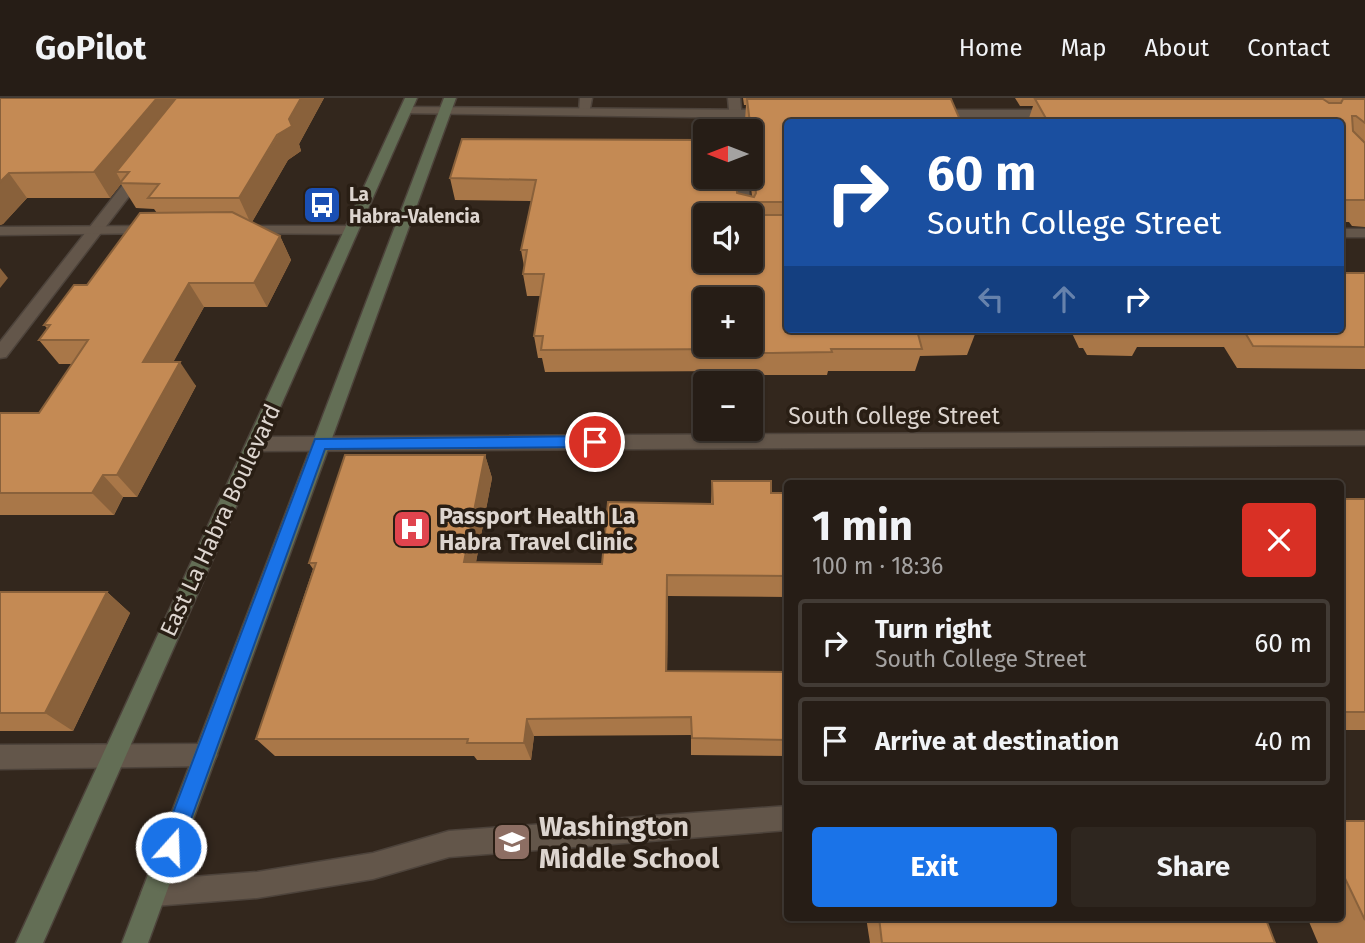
<!DOCTYPE html>
<meta charset="utf-8">
<style>
:root{--surface:#261d16;--page:#2e261f;--text:#f1f3f6;--muted:#a4a2a1;--line:#423b35;--accent:#1a73e8}
body{margin:0;font-family:"Fira Sans",sans-serif;background:var(--page);color:var(--text);height:100vh;display:flex;flex-direction:column;font-size:26px;white-space:nowrap}
*{box-sizing:border-box;margin:0}
p{font-size:23px;color:var(--muted)}
.icon{flex:none;width:38px;height:38px;fill:none;stroke:currentColor;stroke-width:2;stroke-linecap:round;stroke-linejoin:round}
.map{position:relative;flex:1;overflow:hidden}
.side{position:absolute;left:784px;top:382px;width:560px;height:441px;display:flex;flex-direction:column;background:var(--surface);border-radius:7px;box-shadow:0 2px 5px #0004,0 0 0 2px var(--line)}
.side>*{flex:none}
.guide{position:absolute;left:784px;top:21px;width:560px;height:214px;border-radius:7px;box-shadow:0 2px 5px #0004,0 0 0 2px var(--line);background:#1a4fa0;color:#fff;overflow:hidden}
.needle{width:46px;rotate:270deg}
.fabs{position:absolute;left:693px;top:21px;display:grid;gap:14px}
.fabs a{display:grid;place-items:center;width:70px;height:70px;border-radius:7px;background:var(--surface);box-shadow:0 2px 5px #0004,0 0 0 2px var(--line);font-size:35px}
.pin{position:absolute;display:grid;place-items:center;width:60px;height:60px;color:#fff;margin:-30px;border:4px solid #fff;border-radius:50%;box-shadow:0 2px 7px #0007}
.me{position:absolute;width:77px;margin:-38px;rotate:20deg;stroke-linejoin:round;filter:drop-shadow(0 0 5px #0008)}
.turn{display:flex;align-items:center;gap:24px;height:147px;padding:0 28px;font-size:32px}
.turn .icon{width:91px;height:91px;stroke-width:2.5}
.turn b{display:block;font-size:49px;line-height:60px}
.lanes{display:flex;align-items:center;height:66px;padding:0 28px;background:#0003;justify-content:center;gap:35px;direction:ltr}
.lanes .off{opacity:.35}
.round{display:grid;place-items:center;flex:none;width:74px;height:74px;border-radius:7px;background:var(--page)}
.head{display:flex;align-items:center;justify-content:space-between;height:119px;padding:0 28px}
h1{font-size:42px;font-weight:700;line-height:52px}
.cta{display:flex;gap:14px;margin-top:auto;padding:14px 28px}
.cta a{flex:1;height:80px;border-radius:7px;background:var(--accent);color:#fff;font-size:28px;font-weight:700;line-height:80px;text-align:center}
.cta a+a{background:var(--page);color:var(--text)}
ul{padding:0;list-style:none}
li{display:flex;align-items:center;gap:21px;height:88px;margin:0 14px 10px;padding:0 14px;border:4px solid var(--line);border-radius:7px}
li div{flex:1}
li b{display:block;font-size:26px}
li em{font-style:normal}
header{display:flex;align-items:center;gap:42px;box-sizing:border-box;height:98px;padding:0 35px;background:var(--surface);border-bottom:2px solid var(--line)}
header strong{font-size:33px}
nav{display:flex;gap:38px;margin-inline-start:auto;font-size:24px}
.map>svg:first-child{display:block}
.lines{fill:none;stroke-linecap:round;stroke-linejoin:round}
.service-casing{stroke:#4d433b;stroke-width:3}
.minor-casing{stroke:#4d433b;stroke-width:3}
.secondary-casing{stroke:#4d433b;stroke-width:3}
.service{fill:#63564a;fill-rule:evenodd}
.minor{fill:#63564a;fill-rule:evenodd}
.secondary{fill:#636e55;fill-rule:evenodd}
.wall{fill:#a97748}
.shaded-wall{fill:#89613b}
.building{fill:#c48a54;stroke:#89613b;stroke-width:2;fill-rule:evenodd}
.route{fill:#1a73e8;stroke:#114b97;stroke-width:2}
.labels{text-anchor:middle;dominant-baseline:central;stroke-width:7;stroke-linejoin:round;paint-order:stroke}
.far-poi-label{font-size:19px;font-weight:bold;fill:#ddd5cf;stroke:#291e14;text-anchor:start}
.street-label{font-size:23px;fill:#ddd5cf;stroke:#291e14}
.poi-label{font-size:23px;font-weight:bold;fill:#ddd5cf;stroke:#291e14;text-anchor:start}
.near-poi-label{font-size:28px;font-weight:bold;fill:#ddd5cf;stroke:#291e14;text-anchor:start}
</style>
<header>
<strong>GoPilot</strong>
<nav><a>Home</a><a>Map</a><a>About</a><a>Contact</a></nav>
</header>
<div class="map">
<svg width="1365" height="845" viewBox="0 0 1365 845">
<rect width="100%" height="100%" fill="#33271d"/>
<g class="lines">
<defs>
<g id="service">
<polygon points="580,0 592,0 589,16 579,14"/>
<polygon points="728,0 740,0 743,33 731,33"/>
<polygon points="141,69 147,73 146,76 6,259 0,260 0,244 136,70"/>
<polygon points="735,79 747,79 752,117 751,119 738,117"/>
<rect x="1340" y="131" width="25" height="8"/>
<polygon points="788,708 788,732 449,759 373,781 257,800 154,808 145,804 141,795 145,786 154,782 257,774 373,755 449,733"/>
</g>
<g id="minor">
<polygon points="406,9 772,12 778,16 772,20 402,15 400,13"/>
<polygon points="1056,12 1062,16 1060,19 932,20 926,16 932,12"/>
<polygon points="154,128 159,129 159,135 0,137 0,129"/>
<polygon points="243,128 351,128 358,132 351,136 238,135 236,132"/>
<polygon points="1365,333 1365,347 256,353 250,351 247,346 250,341 256,339"/>
<polygon points="205,646 213,649 217,657 213,665 205,668 0,671 0,647"/>
</g>
<g id="secondary">
<polygon points="405,0 417,0 43,845 16,845"/>
<polygon points="444,0 456,0 148,845 122,845"/>
</g>
</defs>
<use href="#service" class="service-casing"/>
<use href="#minor" class="minor-casing"/>
<use href="#secondary" class="secondary-casing"/>
<use href="#service" class="service"/>
<use href="#minor" class="minor"/>
<use href="#secondary" class="secondary"/>
</g>
<g class="wall">
<polygon points="0,0 324,0 299,46 301,53 288,62 252,124 280,138 291,162 267,209 204,209 173,264 196,288 137,399 123,399 114,417 0,417 0,315 39,315 72,266 59,266 39,242 47,230 44,227 87,187 157,115 154,111 136,110 121,86 110,100 27,100 3,126 0,127"/>
<polygon points="743,0 942,0 942,1 788,24 788,231 977,231 967,257 920,258 915,273 828,273 827,277 734,277 734,273 545,274 542,260 538,260 534,238 541,198 527,198 523,176 524,168 521,152 531,103 455,102 450,80 462,41 752,99 750,79 751,79 751,33 746,33 745,23 746,7 744,7"/>
<polygon points="1015,0 1303,0 1302,1 1308,1 1307,0 1365,0 1365,129 1352,128 1349,124 1340,124 1340,24 1029,24 1028,23 1033,8 1020,8"/>
<polygon points="1365,175 1365,271 1237,270 1224,249 1137,249 1132,258 1087,257 1083,250 1079,250 1070,231 1340,231"/>
<polygon points="485,357 492,380 476,464 602,466 711,406 712,383 771,395 788,395 788,499 668,498 667,573 788,574 788,658 691,657 691,637 534,638 531,662 477,662 474,658 275,658 256,641 313,471 309,465"/>
<rect x="1340" y="401" width="25" height="231"/>
<polygon points="0,494 107,494 130,515 73,633 0,633"/>
<polygon points="1340,723 1365,723 1365,845 1318,845 1307,819 1340,819"/>
<polygon points="866,819 1265,819 1275,845 870,845"/>
</g>
<g class="shaded-wall">
<polygon points="157,0 189,0 129,74 116,74 122,85 110,100 94,74"/>
<polygon points="301,0 324,0 299,46 301,53 288,62 251,126 239,100"/>
<polygon points="9,75 27,100 3,126 0,127 0,84"/>
<polygon points="280,138 291,162 267,209 254,185"/>
<polygon points="0,170 8,180 0,190"/>
<polygon points="189,185 204,209 160,288 143,264"/>
<polygon points="180,264 196,288 137,399 117,377"/>
<polygon points="485,357 492,380 472,485 464,464"/>
<polygon points="103,377 123,399 114,417 92,395"/>
<polygon points="667,477 668,498 667,592 666,573"/>
<polygon points="107,494 130,515 73,633 45,615"/>
<polygon points="527,621 534,638 531,662 524,645"/>
</g>
<g class="building">
<polygon points="0,0 157,0 94,74 9,75 0,84"/>
<polygon points="176,0 301,0 289,21 292,28 277,37 239,100 148,100 159,86 120,85 129,74 116,74"/>
<path d="M747,1H951L961,24H788V104H753L750,107L751,117H788V231H974L975,235L918,236L922,251H831L832,254L772,255H735V251L541,252L543,238H534L544,176H523L527,152H521L536,82L450,80L462,41L705,42V79H736L737,95L754,99L756,95L751,57V33ZM705,117H751V163H705ZM705,201H751V247H705Z"/>
<polygon points="1035,1 1323,1 1329,5 1341,5 1343,1 1365,1 1365,25 1356,18 1352,18 1353,33 1365,45 1365,102 1340,102 1340,24 1048,24"/>
<polygon points="232,114 280,138 254,185 189,185 143,264 180,264 117,377 103,377 92,395 0,395 0,315 39,315 88,242 39,242 50,227 44,227 74,187 87,187 140,115"/>
<polygon points="1340,175 1365,175 1365,249 1253,248 1243,231 1340,231"/>
<polygon points="1097,231 1142,231 1145,235 1098,235"/>
<polygon points="345,357 485,357 464,464 602,466 608,404 713,406 712,383 771,383 771,395 788,395 788,478 667,477 666,573 788,574 788,642 692,640 691,619 527,621 524,645 467,645 468,641 256,641 316,465 309,465"/>
<polygon points="970,382 1010,382 1010,385 971,385"/>
<polygon points="1095,383 1135,384 1136,385 1096,385"/>
<rect x="1340" y="401" width="25" height="213"/>
<polygon points="0,494 107,494 45,615 0,615"/>
<polygon points="1340,723 1365,723 1365,822 1340,770"/>
<polygon points="879,819 1265,819 1275,845 882,845"/>
</g>
<polygon class="route" points="595,338 602,344 595,349 325,351 181,749 178,756 171,759 163,756 160,749 315,341"/>
<defs>
<symbol id="bus-square" viewBox="-11 -11 22 22"><rect x="-9" y="-9" width="18" height="18" rx="4" fill="#1a4fb4" stroke="#291e14"/><path d="M-5-6H5V4H4V6H2V4H-2V6H-4V4H-5ZM-3.5-4V0h7V-4ZM-3.5 1.2v1.5H-2V1.2ZM2 1.2v1.5H3.5V1.2Z" fill="#fff"/></symbol>
<symbol id="hospital-square" viewBox="-11 -11 22 22"><rect x="-9" y="-9" width="18" height="18" rx="4" fill="#e0444e" stroke="#291e14"/><path d="M-5-5h3v3.5h4V-5h3V5h-3V1.5h-4V5h-3Z" fill="#fff"/></symbol>
<symbol id="school-square" viewBox="-11 -11 22 22"><rect x="-9" y="-9" width="18" height="18" rx="4" fill="#8d6e63" stroke="#291e14"/><path d="M0-5L7-2L0 1L-7-2ZM-4 1L0 2.5L4 1V4Q0 6-4 4Z" fill="#fff"/></symbol>
</defs>
<g fill-rule="evenodd">
<use href="#bus-square" x="300" y="85" width="44" height="44"/>
<use href="#hospital-square" x="390" y="409" width="44" height="44"/>
<use href="#school-square" x="490" y="722" width="44" height="44"/>
</g>
<g class="labels">
<g class="far-poi-label">
<text x="349" y="96">La<tspan x="349" dy="22">Habra-Valencia</tspan></text>
</g>
<g class="street-label">
<text x="894" y="318">South College Street</text>
<text transform="translate(220 422) rotate(-65)">East La Habra Boulevard</text>
</g>
<g class="poi-label">
<text x="439" y="418">Passport Health La<tspan x="439" dy="26">Habra Travel Clinic</tspan></text>
</g>
<g class="near-poi-label">
<text x="539" y="728">Washington<tspan x="539" dy="32">Middle School</tspan></text>
</g>
</g>
</svg>
<div class="fabs">
<a><svg class="needle" viewBox="-14 -14 28 28"><path d="M0-13l5 13h-10z" fill="#e53935"/><path d="M0 13l5-13h-10z" fill="#a4a2a1"/></svg></a>
<a><svg class="icon" aria-label="sound" viewBox="0 0 24 24"><path d="M4 9h4l5-4v14l-5-4H4zM17 9q2 3 0 6"/></svg></a>
<a>+</a>
<a>−</a>
</div>
<div class="pin" style="left:595px;top:344px;background:#d93025"><svg class="icon" aria-label="arrive" viewBox="0 0 24 24"><path d="M6 21V4h12l-3 4 3 4H6"/></svg></div>
<svg class="me" style="left:171px;top:749px" viewBox="-20 -20 40 40"><circle r="17" fill="#1a73e8" stroke="#fff" stroke-width="3"/><path d="M0-11L8 9 0 5-8 9z" fill="#fff"/></svg>
<div class="guide">
<div class="turn"><svg class="icon" aria-label="right" viewBox="0 0 24 24"><path d="M7 20v-9h11M14 6l5 5-5 5"/></svg><div><b>60 m</b>South College Street</div></div>
<div class="lanes"><svg class="icon off" aria-label="left" viewBox="0 0 24 24"><path d="M17 20v-9H6M10 6l-5 5 5 5"/></svg><svg class="icon off" aria-label="ahead" viewBox="0 0 24 24"><path d="M12 20V5M6 11l6-6 6 6"/></svg><svg class="icon" aria-label="right" viewBox="0 0 24 24"><path d="M7 20v-9h11M14 6l5 5-5 5"/></svg></div>
</div>
<section class="side">
<div class="head"><div><h1>1 min</h1><p>100 m · 18:36</p></div><a class="round" style="background:#d93025;color:#fff"><svg class="icon" aria-label="close" viewBox="0 0 24 24"><path d="M6 6l12 12M18 6L6 18"/></svg></a></div>
<ul>
<li><svg class="icon" aria-label="right" viewBox="0 0 24 24"><path d="M7 20v-9h11M14 6l5 5-5 5"/></svg><div><b>Turn right</b><p>South College Street</p></div><em>60 m</em></li>
<li><svg class="icon" aria-label="arrive" viewBox="0 0 24 24"><path d="M6 21V4h12l-3 4 3 4H6"/></svg><div><b>Arrive at destination</b></div><em>40 m</em></li>
</ul>
<div class="cta"><a>Exit</a><a>Share</a></div>
</section>
</div>
